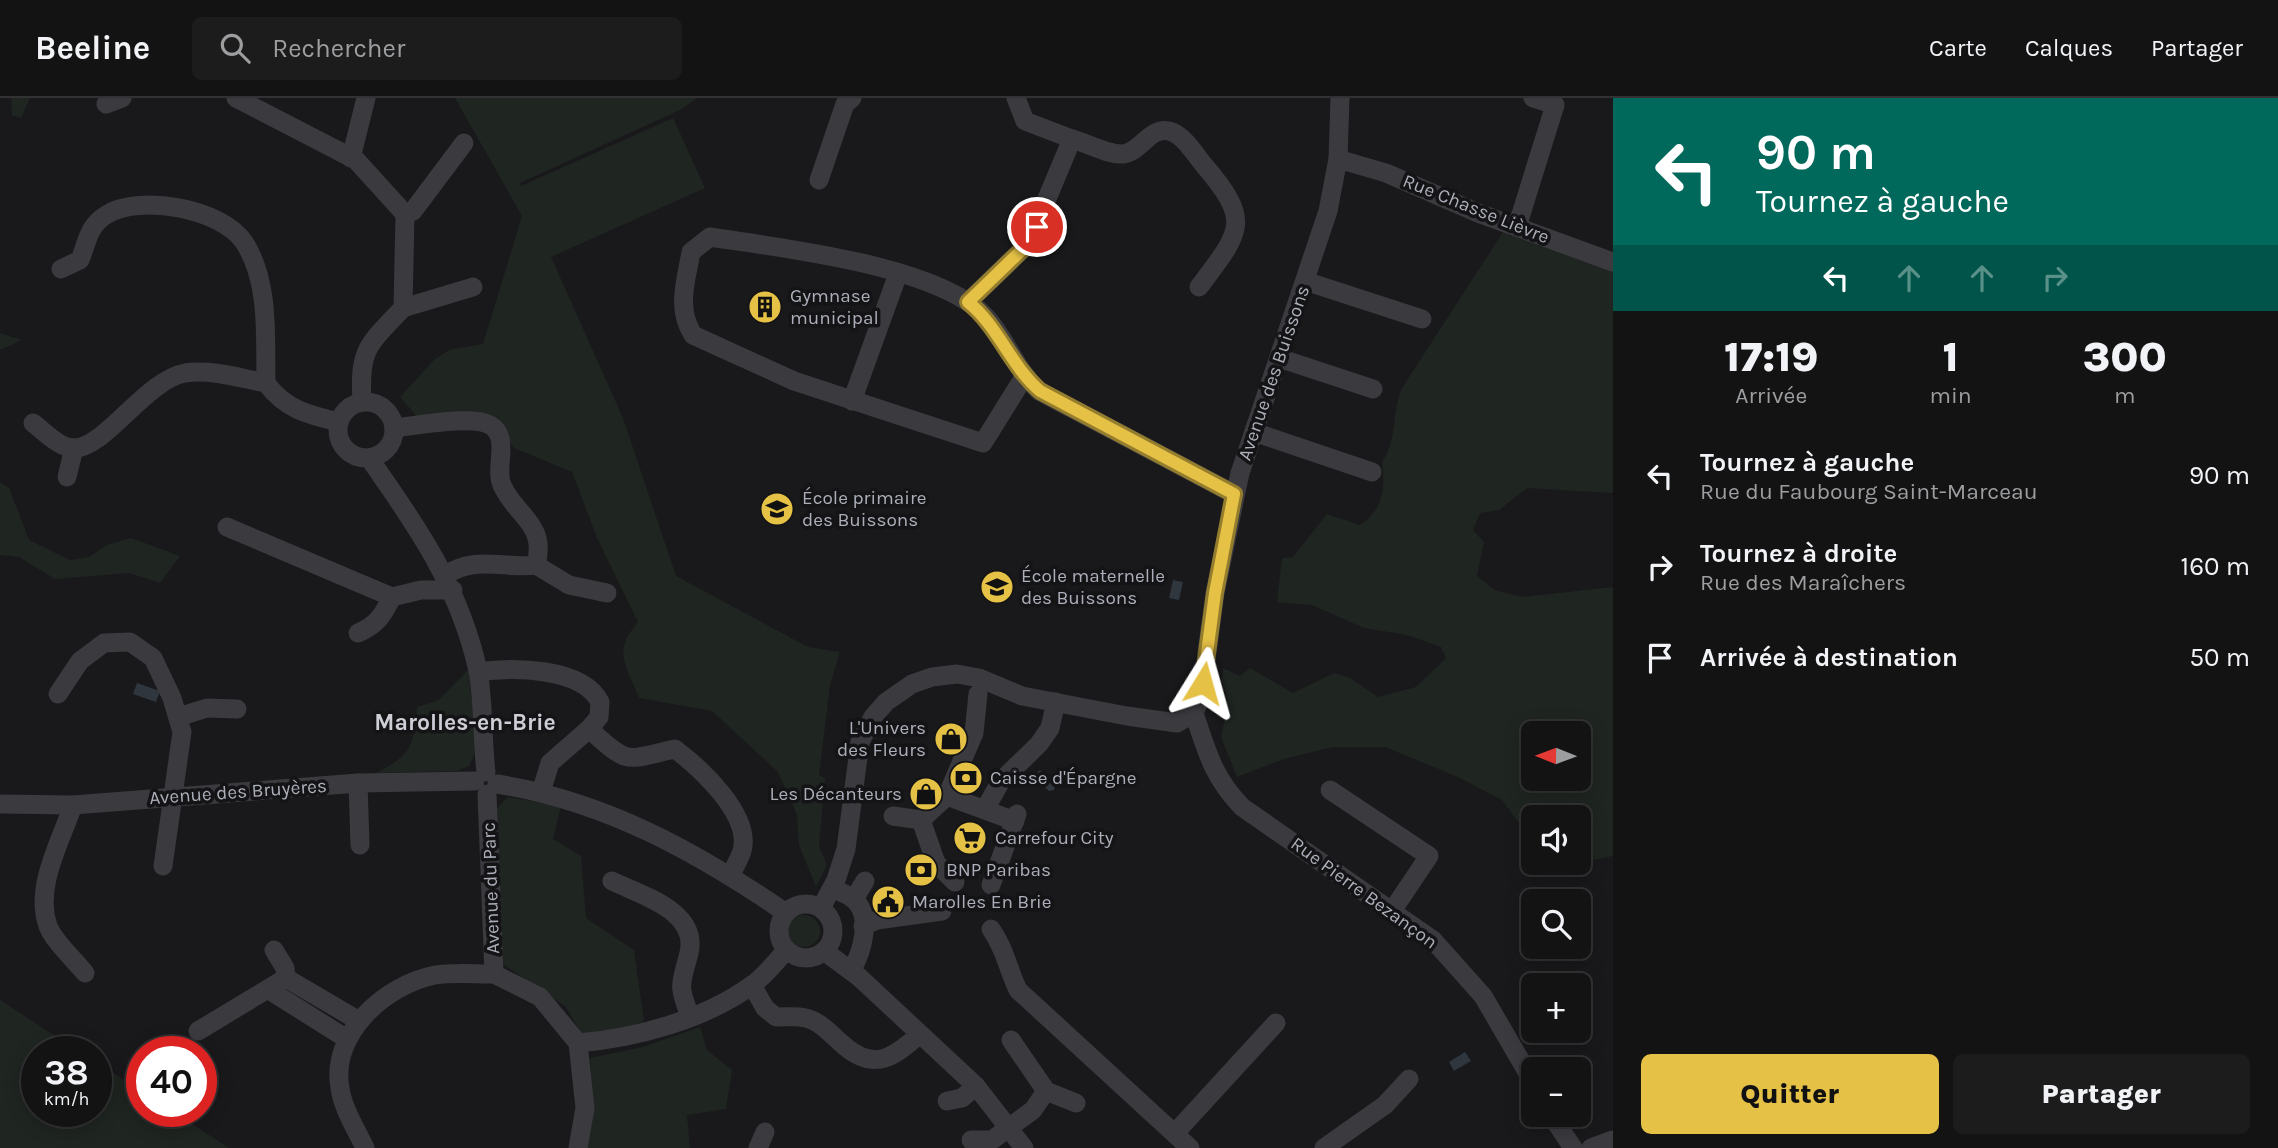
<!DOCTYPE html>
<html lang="fr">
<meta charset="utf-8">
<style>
:root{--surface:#131314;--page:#1c1c1d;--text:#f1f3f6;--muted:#9d9ea0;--line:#323234;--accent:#e5c146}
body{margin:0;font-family:Karla,sans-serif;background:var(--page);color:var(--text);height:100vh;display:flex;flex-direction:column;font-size:26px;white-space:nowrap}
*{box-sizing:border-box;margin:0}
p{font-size:23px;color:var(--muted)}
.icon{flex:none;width:38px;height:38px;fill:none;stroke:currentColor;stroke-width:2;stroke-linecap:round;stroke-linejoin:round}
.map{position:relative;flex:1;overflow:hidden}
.side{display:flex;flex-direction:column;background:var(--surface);width:665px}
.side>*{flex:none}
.top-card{background:#00695c;color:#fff;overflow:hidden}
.needle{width:46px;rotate:271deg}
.controls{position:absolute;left:1521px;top:623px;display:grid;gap:14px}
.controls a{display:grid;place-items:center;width:70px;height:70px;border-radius:10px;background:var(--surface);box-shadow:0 4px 18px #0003,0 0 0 2px var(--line);font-size:35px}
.speed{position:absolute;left:21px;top:938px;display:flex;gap:14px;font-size:35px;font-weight:700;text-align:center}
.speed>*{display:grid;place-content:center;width:91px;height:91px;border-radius:50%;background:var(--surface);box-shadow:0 4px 18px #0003,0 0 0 2px var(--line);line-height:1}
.speed small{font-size:18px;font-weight:400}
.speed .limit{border:10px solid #d22;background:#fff;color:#111}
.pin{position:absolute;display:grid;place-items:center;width:60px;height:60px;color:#fff;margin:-30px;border:4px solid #fff;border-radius:50%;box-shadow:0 2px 7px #0007}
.me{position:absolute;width:77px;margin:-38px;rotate:8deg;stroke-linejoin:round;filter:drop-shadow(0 0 5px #0008)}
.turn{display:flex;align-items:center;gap:24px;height:147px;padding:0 28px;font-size:32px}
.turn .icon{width:91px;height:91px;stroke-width:2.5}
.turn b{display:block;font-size:49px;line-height:60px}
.lanes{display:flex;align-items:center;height:66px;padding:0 28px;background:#0003;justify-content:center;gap:35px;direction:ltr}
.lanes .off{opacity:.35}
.eta{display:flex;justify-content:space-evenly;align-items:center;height:119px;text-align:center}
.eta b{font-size:42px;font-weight:800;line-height:49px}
.action{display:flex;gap:14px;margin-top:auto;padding:14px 28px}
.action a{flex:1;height:80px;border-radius:10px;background:var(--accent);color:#111;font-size:28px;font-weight:800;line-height:80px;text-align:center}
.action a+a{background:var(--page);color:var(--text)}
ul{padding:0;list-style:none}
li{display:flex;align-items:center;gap:21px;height:91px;padding:0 28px}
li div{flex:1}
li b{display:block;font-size:26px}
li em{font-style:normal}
header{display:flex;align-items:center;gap:42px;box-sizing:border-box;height:98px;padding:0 35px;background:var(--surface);border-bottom:2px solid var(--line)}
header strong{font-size:33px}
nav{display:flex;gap:38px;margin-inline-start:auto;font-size:24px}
.search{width:490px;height:63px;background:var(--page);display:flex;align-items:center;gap:18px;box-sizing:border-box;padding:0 24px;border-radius:10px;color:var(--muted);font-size:26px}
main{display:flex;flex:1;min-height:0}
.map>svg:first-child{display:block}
.green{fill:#1f2521;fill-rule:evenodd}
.water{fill:#2f363e}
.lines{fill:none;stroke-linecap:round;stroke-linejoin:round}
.minor{stroke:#3a3a3f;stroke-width:19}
.route-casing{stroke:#957d2e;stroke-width:18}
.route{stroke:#e5c146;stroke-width:12}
.labels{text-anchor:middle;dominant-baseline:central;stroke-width:7;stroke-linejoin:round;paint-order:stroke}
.street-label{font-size:19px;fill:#acafb9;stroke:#141416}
.poi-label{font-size:19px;fill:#acafb9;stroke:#141416;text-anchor:start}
.quarter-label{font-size:23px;font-weight:bold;fill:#cdced6;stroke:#141416}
</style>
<header>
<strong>Beeline</strong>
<div class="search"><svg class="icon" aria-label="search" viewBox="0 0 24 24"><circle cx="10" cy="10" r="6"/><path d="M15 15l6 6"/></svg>Rechercher</div>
<nav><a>Carte</a><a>Calques</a><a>Partager</a></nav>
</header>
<main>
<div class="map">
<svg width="1613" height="1050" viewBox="0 0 1613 1050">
<rect width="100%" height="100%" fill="#19191b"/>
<g class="green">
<polygon points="11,0 30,0 21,20 12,17"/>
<path d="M455,0H697L682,11L520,85L521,88L673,20L705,90L551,159L623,320L676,478L808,549L840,554L830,587L819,677L825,680L819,748L827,767L816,789L799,747L797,717L778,674L712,613L639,600C626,566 612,555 638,524L597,440L572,374L514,350L503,332L419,321L400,299L434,262L449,252L483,246L522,118Z"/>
<path d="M1505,131L1613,170V395L1527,390L1499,412L1480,415L1473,432L1484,444L1477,478L1494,492L1522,499L1613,489V758L1582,764L1579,763L1578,719H1533V744L1502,702L1458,679L1385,649H1332L1284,661L1237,679L1221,639L1226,615L1227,599L1222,583L1223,570L1240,578L1250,570L1293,595L1334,575L1350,580L1378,599L1416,589L1446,560L1441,549L1407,537L1364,530L1312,507L1277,504L1282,460L1293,459L1327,416L1360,427C1384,410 1385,392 1382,364C1398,341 1391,315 1402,290ZM1533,635H1578V681H1533Z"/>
<polygon points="0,235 22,242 0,252"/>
<polygon points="0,384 9,390 29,442 70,462 89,459 107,447 131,440 180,458 160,485 129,475 55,481 19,459 0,457"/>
<path d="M468,572L478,648L469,668L457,673L376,675C412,657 414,647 417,609L439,602Z"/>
<polygon points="508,699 561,708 553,741 581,758 586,820 634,852 644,923 617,934 583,938 565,908 503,866 494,713"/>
<circle cx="804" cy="833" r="16"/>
<polygon points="0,902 80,954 37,954 37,1013 96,1013 96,964 142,994 142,1013 172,1013 229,1050 0,1050"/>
<polygon points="700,929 707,952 732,972 726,1011 687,1017 690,1050 583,1050 592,1006 590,960 643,949"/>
</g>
<g class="water">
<polygon points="1173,482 1183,484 1179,502 1169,500"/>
<polygon points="137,585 160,593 156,604 133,596"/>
<polygon points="1040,672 1055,686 1054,692 1049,693 1034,678"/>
<polygon points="1465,954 1471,963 1454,973 1449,964"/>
</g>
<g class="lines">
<g class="minor">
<path d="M236,0L356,62L405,116L403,210C367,248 359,251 362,304"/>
<polyline points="106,6 122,0"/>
<path d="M1072,41C1087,45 1108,57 1123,56C1141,54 1149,29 1169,33C1184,37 1194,55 1203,66C1252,123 1242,132 1199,189"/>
<polyline points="351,60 366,0"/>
<polyline points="1338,61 1386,75 1478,115 1613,164"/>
<polyline points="819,82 845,6 852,0"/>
<polyline points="405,116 413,113 464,45"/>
<polyline points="1517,129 1555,7 1533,0"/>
<path d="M61,171L80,162C87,145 88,128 106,117C139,96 221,110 244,144C270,184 265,239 266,285"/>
<polyline points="1305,183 1422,221"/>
<polyline points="968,204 1028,146 1072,41 1025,23 1016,0"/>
<polyline points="403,210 473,189"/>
<polyline points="1279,260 1373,291"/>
<path d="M1024,279L983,345L794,283L693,237C676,210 686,183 691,154L710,139C780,150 938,167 986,219C1007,242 1016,272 1039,293L1234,396"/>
<polyline points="852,303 898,176"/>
<circle cx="366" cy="332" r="28"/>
<path d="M33,325C44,333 59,350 74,350C104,351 146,282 185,275C211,271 240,280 266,285C285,311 308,317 339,324"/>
<path d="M394,330C416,328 471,317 490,327C511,339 494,369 502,387C516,419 547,425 536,467C504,471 475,457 446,477"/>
<polyline points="1254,334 1372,374"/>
<path d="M369,360C417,428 460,490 478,573C484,606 482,641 486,674"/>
<polyline points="67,379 74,350"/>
<polyline points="227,429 392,499 421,492 453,492"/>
<polyline points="536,467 569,487 607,495"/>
<path d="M358,535C377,527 383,517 392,499"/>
<path d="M478,574C512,569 582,569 600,604L599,619L589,631"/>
<polyline points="58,596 80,563 104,545 130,544 153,560 172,600 182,634 163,768"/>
<polyline points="1194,615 1201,599 1215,495 1240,375 1328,113 1338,61 1340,0"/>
<path d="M1194,615C1207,654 1213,679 1242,709L1433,842L1483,898L1533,984"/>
<polyline points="178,619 207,610 237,611"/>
<polyline points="358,685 360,747"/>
<path d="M497,686C605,703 697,754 786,815"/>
<polyline points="1330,692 1429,758 1392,813"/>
<path d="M541,694L550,665L589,631C630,668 624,662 675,651C700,670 752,717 742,753C739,762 734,770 730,778"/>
<path d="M487,696L494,876L540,899L578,945C636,940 704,922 752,887C765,878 775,864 786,853"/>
<polyline points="947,698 1015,723"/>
<polyline points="989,704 1001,683 1039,646 1050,630 1056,604"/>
<polyline points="0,706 73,707 358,685 475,683"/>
<path d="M73,707C61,743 34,789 48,828C54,844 74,861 85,875"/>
<polyline points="893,718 921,722"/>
<path d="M612,783C641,797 699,813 689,855C681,887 677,885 690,918"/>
<polyline points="955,784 936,765 921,722 947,698 974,635 978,596"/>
<polyline points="991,787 1017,716"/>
<path d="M832,790C838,793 846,796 852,800C874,816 862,855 851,873"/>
<polyline points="854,801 865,783"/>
<circle cx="806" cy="833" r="27"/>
<polyline points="821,810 836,782 846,751 860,644 873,619 886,604 912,586 932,579 957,576 979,580 1022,598 1127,618 1177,625 1194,615"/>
<polyline points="863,828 877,822 942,813"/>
<path d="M991,831C1006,853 1007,869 1018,892L1190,1050"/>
<polyline points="824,853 859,879 976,988 1024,1050"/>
<polyline points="286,880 359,923"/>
<path d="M752,887L765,910L776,919C790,919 802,917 814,923C824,928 832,937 840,944C872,974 891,962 920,936"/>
<polyline points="269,892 347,941"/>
<polyline points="198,933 286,880 285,870 274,852"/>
<polyline points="1011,942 1046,993 1076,1005"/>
<polyline points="578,945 585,1010 578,1050"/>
<polyline points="947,1003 962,1000 976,988"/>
<polyline points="1551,1017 1573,1050"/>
<polyline points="1175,1035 1276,925"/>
<polyline points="971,1042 992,1042 1033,1012 1046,993"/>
<path d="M365,1050C356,1031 343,1011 340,990C330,936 385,887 435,877C453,874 475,876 494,876"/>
<polyline points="758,1050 765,1034"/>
<polyline points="1324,1050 1385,1007 1409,981"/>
<polyline points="1591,1050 1613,1042"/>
</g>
</g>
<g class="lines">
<defs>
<path id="route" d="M1037,129L1028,146L968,204C999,229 1010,267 1040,293L1234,396L1215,495L1203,585"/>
</defs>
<use href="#route" class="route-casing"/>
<use href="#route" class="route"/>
</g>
<defs>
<symbol id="building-disc" viewBox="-11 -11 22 22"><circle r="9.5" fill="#e5c146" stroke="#141416"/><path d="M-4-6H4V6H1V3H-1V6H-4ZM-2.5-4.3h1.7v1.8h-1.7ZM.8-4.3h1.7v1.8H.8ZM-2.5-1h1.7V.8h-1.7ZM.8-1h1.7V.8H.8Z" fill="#111"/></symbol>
<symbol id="school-disc" viewBox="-11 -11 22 22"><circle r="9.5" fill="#e5c146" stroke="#141416"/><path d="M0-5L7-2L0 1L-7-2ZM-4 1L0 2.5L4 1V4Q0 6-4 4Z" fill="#111"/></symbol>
<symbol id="shop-disc" viewBox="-11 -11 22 22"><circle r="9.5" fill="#e5c146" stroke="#141416"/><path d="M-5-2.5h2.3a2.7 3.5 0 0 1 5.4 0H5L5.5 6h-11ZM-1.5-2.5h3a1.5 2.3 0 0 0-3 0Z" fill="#111"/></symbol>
<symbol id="bank-disc" viewBox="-11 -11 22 22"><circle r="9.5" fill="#e5c146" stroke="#141416"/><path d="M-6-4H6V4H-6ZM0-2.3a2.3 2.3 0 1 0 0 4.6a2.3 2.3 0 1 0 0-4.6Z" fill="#111"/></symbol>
<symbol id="supermarket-disc" viewBox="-11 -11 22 22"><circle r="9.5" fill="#e5c146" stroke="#141416"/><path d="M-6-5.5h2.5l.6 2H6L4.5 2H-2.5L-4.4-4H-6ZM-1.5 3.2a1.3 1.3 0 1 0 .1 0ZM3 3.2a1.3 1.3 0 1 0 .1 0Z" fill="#111"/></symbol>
<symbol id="civic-disc" viewBox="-11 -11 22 22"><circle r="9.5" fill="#e5c146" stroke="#141416"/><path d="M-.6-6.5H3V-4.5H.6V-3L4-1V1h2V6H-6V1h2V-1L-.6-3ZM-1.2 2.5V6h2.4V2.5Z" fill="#111"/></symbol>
</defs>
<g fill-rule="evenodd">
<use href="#building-disc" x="746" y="190" width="38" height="38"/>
<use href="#school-disc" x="758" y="392" width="38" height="38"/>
<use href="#school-disc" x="978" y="470" width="38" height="38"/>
<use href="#shop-disc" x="932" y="622" width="38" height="38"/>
<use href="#bank-disc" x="947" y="661" width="38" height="38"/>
<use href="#shop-disc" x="907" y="677" width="38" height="38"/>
<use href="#supermarket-disc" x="951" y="721" width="38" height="38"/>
<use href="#bank-disc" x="902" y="753" width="38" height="38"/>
<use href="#civic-disc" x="869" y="785" width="38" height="38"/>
</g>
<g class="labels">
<g class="street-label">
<text transform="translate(1476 111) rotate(22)">Rue Chasse Lièvre</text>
<text transform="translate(1274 275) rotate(-71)">Avenue des Buissons</text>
<text transform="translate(238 694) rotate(-4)">Avenue des Bruyères</text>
<text transform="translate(491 790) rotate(-92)">Avenue du Parc</text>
<text transform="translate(1364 795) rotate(36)">Rue Pierre Bezançon</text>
</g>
<g class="poi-label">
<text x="790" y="198">Gymnase<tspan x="790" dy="22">municipal</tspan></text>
<text x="802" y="400">École primaire<tspan x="802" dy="22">des Buissons</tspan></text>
<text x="1021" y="478">École maternelle<tspan x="1021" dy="22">des Buissons</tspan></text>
<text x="926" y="630" text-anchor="end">L'Univers<tspan x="926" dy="22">des Fleurs</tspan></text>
<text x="990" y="680">Caisse d'Épargne</text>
<text x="902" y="696" text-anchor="end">Les Décanteurs</text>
<text x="995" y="740">Carrefour City</text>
<text x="946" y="772">BNP Paribas</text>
<text x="912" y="804">Marolles En Brie</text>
</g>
<g class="quarter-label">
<text x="465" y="624">Marolles-en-Brie</text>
</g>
</g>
</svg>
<div class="controls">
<a><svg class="needle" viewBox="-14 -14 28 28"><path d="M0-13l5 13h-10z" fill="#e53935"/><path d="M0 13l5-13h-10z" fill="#9d9ea0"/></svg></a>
<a><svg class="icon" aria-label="sound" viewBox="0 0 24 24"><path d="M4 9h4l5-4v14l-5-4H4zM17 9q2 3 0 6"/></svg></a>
<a><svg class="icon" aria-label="search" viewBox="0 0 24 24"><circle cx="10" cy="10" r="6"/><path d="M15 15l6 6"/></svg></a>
<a>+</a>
<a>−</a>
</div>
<div class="speed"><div>38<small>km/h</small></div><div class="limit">40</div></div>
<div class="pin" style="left:1037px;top:129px;background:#d93025"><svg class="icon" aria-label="arrive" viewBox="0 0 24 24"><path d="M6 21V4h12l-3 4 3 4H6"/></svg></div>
<svg class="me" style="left:1203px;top:585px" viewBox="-20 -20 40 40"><path d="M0-17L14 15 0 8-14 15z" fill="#e5c146" stroke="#fff" stroke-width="4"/></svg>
</div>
<section class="side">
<div class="top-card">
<div class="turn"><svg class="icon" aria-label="left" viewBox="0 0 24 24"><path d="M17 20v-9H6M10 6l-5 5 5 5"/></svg><div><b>90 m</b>Tournez à gauche</div></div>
<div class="lanes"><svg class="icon" aria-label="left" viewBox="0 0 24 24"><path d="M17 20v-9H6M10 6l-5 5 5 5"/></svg><svg class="icon off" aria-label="ahead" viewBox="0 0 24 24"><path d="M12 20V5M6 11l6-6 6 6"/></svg><svg class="icon off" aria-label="ahead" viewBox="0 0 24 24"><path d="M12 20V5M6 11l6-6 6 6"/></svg><svg class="icon off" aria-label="right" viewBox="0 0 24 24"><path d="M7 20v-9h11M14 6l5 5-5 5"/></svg></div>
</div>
<div class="eta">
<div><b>17:19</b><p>Arrivée</p></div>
<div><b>1</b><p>min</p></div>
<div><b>300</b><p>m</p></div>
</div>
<ul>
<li><svg class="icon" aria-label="left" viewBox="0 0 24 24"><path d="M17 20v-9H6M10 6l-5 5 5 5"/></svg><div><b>Tournez à gauche</b><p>Rue du Faubourg Saint-Marceau</p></div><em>90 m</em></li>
<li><svg class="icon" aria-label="right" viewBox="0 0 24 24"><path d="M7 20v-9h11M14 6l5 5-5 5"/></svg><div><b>Tournez à droite</b><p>Rue des Maraîchers</p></div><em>160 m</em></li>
<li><svg class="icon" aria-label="arrive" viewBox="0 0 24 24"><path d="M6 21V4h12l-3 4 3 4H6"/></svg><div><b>Arrivée à destination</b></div><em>50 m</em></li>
</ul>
<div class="action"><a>Quitter</a><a>Partager</a></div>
</section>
</main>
